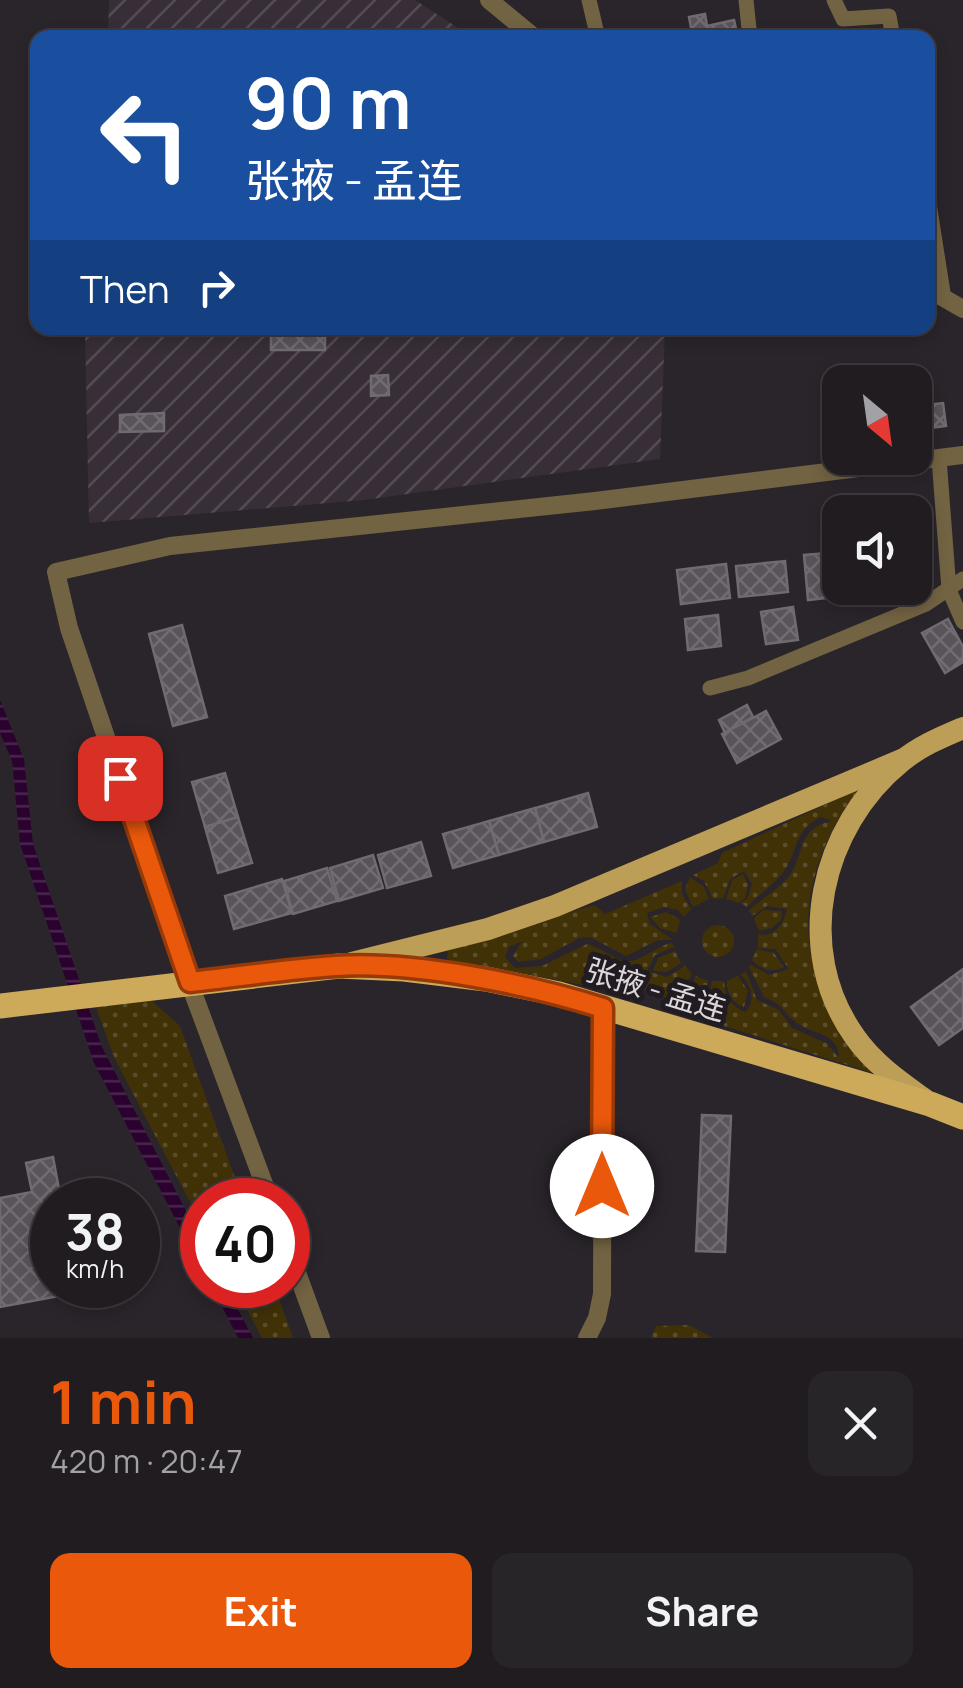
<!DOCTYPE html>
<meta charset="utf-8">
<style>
:root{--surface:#201c20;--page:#282529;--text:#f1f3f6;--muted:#a2a1a5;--line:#3d3a3e;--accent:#ea580c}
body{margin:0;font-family:Manrope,"Noto Sans SC",sans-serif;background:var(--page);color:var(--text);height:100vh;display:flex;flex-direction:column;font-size:38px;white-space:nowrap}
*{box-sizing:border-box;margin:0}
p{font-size:32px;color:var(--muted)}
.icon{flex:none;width:55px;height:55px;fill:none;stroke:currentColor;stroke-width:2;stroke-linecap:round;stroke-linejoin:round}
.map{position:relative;height:1338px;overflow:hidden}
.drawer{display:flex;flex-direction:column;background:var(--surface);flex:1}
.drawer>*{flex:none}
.guide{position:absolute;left:30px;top:30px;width:905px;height:305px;border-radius:20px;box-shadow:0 5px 15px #0003,0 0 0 2px var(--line);background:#1a4fa0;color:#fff;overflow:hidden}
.needle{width:65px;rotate:151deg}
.tools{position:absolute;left:822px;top:365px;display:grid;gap:20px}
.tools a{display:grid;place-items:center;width:110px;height:110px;border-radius:20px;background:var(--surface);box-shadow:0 5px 15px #0003,0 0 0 2px var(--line);font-size:50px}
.speed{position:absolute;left:30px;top:1178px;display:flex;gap:20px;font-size:50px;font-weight:700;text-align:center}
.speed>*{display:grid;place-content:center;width:130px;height:130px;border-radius:50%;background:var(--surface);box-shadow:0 5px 15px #0003,0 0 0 2px var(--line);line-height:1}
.speed small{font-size:25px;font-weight:400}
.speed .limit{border:15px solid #d22;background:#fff;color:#111}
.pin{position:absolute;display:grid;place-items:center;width:85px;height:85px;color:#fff;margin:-42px;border-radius:20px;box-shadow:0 5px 15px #0006}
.me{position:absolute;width:110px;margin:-55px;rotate:0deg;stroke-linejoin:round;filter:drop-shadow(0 0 8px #0008)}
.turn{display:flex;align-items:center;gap:35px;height:210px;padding:0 50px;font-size:45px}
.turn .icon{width:130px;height:130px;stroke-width:2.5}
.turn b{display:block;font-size:70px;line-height:85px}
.then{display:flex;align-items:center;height:95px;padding:0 50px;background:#0003;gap:20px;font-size:38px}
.round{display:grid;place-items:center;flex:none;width:105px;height:105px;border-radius:20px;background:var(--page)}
.summary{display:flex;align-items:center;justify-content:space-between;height:170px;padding:0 50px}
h1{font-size:60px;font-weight:700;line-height:75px;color:var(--accent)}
.button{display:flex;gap:20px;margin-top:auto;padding:20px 50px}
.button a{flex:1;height:115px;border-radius:20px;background:var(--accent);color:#fff;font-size:40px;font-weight:700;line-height:115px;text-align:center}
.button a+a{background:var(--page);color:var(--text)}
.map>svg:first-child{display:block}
.industrial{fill:url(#industrial-furrows)}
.grass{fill:url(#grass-dots)}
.water{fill:url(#water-rules)}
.building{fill:url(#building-cross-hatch);stroke:#706a71;stroke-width:2.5}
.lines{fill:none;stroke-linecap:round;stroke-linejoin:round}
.minor{stroke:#726342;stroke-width:15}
.tertiary{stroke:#726342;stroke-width:18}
.primary{stroke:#bd9e57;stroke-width:22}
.trunk{stroke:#ccaa5a;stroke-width:25}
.route-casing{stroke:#983908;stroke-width:25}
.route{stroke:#ea580c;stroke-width:18}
.labels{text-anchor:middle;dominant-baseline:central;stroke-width:10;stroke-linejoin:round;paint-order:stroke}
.street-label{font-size:30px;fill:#dbd7db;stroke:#211c21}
</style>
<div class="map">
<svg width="963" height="1338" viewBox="0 0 963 1338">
<defs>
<pattern id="industrial-furrows" width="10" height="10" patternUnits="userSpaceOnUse" patternTransform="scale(2.5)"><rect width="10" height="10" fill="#382e38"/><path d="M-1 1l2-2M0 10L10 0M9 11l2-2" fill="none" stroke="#544c54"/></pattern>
<pattern id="grass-dots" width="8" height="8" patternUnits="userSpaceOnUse" patternTransform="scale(2.5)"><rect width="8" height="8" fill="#413107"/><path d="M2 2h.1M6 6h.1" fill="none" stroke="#5c4e2b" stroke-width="1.8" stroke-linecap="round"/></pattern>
<pattern id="water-rules" width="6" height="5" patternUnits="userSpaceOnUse" patternTransform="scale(2.5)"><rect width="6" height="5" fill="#2b022f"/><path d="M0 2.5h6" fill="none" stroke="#49264d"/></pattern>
<pattern id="building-cross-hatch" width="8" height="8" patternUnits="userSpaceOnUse" patternTransform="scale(2.5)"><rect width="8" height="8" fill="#5a545a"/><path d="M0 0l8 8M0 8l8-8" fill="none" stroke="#716c71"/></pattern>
</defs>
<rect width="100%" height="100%" fill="#2a252b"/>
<g class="industrial">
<polygon points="109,0 415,0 472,37 108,37"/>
<polygon points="85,328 665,328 660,459 364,500 89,523"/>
</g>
<g class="grass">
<path d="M861,788C819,835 793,917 818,978C832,1011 855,1042 873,1073L718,1024L710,1011L697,1008L707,1001L712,981H724C725,997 731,1007 746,1012C756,998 751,986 741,975L746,971L757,1000L779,1010L792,1028L826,1043L839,1058C839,1032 813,1035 797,1023C781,1012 788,1007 764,997L749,967L751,965L769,975L789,969L775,949L758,948V934C775,939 784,923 787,909L767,906L752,916L749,910C761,900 775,891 786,880C806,859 794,829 832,821L821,817C791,831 799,854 782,874C772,886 757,896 747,907L741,903L747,899L752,884L744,871L730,879L723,898L713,899L704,881L693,875L718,863L722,853Z"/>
<polygon points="743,874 748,885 745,898 739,903 726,899 732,880"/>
<polygon points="690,877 704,887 709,899 693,907 685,890"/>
<path d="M682,881V894L691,909L684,917L678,910L664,907L647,913L650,924L673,940H658L626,956L590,937L579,938L541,959L518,962L513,956L522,941L509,947L505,957L515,968L542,966L587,944C601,947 612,959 625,961C642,963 656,945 672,943L674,947L655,955L647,971L667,977L685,966L692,974L685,985L686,1004L597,974L583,985L488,967L453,964L447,958L448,951L455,948L594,905L605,914Z"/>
<polygon points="763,910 782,911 781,920 772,928 759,931 754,919"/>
<polygon points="666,912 681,920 676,933 660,928 650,917"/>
<circle cx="718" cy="941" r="16"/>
<path d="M757,949L774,953L784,967C771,973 762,970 752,960Z"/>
<polygon points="675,951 681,963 667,972 653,971 658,958"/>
<polygon points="696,976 708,981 704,998 693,1006 687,995"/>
<path d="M738,976L748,991L744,1007C732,1004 727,992 727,981Z"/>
<polygon points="151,1000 180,1026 243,1200 202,1200 202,1225 114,1057 96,1007"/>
<polygon points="234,1285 274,1285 293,1338 262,1338"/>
<polygon points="689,1325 713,1338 651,1338 656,1326"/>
</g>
<g class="water">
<polygon points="0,700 24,759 33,844 102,1047 202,1242 202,1270 94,1063 20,844 12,761 0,733"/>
<polygon points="211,1285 225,1285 253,1338 238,1338"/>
</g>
<g class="building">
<polygon points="705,14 707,26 734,20 737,33 693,38 689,17"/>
<rect x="271" y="328" width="54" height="22"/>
<polygon points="388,375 389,395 371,396 371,376"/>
<polygon points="943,403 946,426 915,430 915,406"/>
<polygon points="164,413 164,431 120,432 120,415"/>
<polygon points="840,552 840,588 845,588 845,596 808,600 804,555"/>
<polygon points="920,556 922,578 915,579 915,557"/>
<polygon points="785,561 788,592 739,597 736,566"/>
<polygon points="726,564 730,598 681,604 677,570"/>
<polygon points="793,607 798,640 766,644 761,612"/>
<polygon points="718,615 721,646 688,650 685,619"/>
<polygon points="948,619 963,647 963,662 945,673 922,633"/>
<polygon points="182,625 207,717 173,726 149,634"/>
<polygon points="747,705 753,717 725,733 719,720"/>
<polygon points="766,711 781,739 737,763 722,734"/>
<polygon points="225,773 238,817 205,827 192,782"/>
<polygon points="588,793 597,827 544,842 535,808"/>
<polygon points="535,808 544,842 499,855 489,821"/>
<polygon points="238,817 252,863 218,873 205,827"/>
<polygon points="489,821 499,855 453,868 443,834"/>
<polygon points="421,842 431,876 387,888 378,855"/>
<polygon points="373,855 383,888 339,901 330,868"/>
<polygon points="327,868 337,901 293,914 284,881"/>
<polygon points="282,879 292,913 234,929 225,896"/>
<polygon points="963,969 963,1028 939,1045 911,1007"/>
<polygon points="702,1115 731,1116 725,1252 696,1251"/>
<polygon points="53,1157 61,1200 52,1200 52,1285 85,1285 86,1291 0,1307 0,1198 32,1192 26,1163"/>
</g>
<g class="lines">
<g class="minor">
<polyline points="589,0 598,38"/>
<polyline points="746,0 750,38"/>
<polyline points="834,0 843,19 889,16 893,38"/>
<polyline points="928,197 944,299"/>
<polyline points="939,458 949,590 963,622"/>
<polyline points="710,688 748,678 926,604 963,579"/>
</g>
<g class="tertiary">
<polyline points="489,0 535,38"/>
<polyline points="928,289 963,309"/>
<polyline points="270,1200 189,982 69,628 56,572 170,546 595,501 963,455"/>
<polyline points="288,1248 321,1338"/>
<polyline points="587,1338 597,1318 602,1294 603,1008"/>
</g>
<g class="primary">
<polyline points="352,963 488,929 555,906 904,759"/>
<path d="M924,1099C899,1081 873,1063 855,1037C792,949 820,827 902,761C920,746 942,737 963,728"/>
</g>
<polyline class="trunk" points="0,1006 339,966 404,969 486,979 559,994 930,1104 963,1117"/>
</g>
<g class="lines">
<defs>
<path id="route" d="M120,778L190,982C238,977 287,969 336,966C415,961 527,984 603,1008L602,1186"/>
</defs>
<use href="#route" class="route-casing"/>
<use href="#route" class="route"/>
</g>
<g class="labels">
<g class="street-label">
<text transform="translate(656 989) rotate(17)">张掖 - 孟连</text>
</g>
</g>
</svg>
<div class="tools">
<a><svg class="needle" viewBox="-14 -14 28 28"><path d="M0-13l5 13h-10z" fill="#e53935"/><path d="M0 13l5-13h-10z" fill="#a2a1a5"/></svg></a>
<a><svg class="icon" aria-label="sound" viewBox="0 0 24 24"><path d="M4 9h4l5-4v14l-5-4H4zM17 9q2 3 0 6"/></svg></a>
</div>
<div class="speed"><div>38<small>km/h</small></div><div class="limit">40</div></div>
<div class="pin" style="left:120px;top:778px;background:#d93025"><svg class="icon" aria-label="arrive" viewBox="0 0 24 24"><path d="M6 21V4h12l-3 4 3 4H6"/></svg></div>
<svg class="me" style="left:602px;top:1186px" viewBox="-20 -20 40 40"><circle r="19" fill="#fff"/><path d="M0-13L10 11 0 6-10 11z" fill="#ea580c"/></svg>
<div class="guide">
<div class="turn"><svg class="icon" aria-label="left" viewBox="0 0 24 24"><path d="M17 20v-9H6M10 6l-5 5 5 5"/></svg><div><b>90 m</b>张掖 - 孟连</div></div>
<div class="then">Then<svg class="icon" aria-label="right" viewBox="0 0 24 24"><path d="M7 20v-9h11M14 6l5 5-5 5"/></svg></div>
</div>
</div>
<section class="drawer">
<div class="summary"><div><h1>1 min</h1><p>420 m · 20:47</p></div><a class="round"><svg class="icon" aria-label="close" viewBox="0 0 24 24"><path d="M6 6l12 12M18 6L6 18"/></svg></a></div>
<div class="button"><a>Exit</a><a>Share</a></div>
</section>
